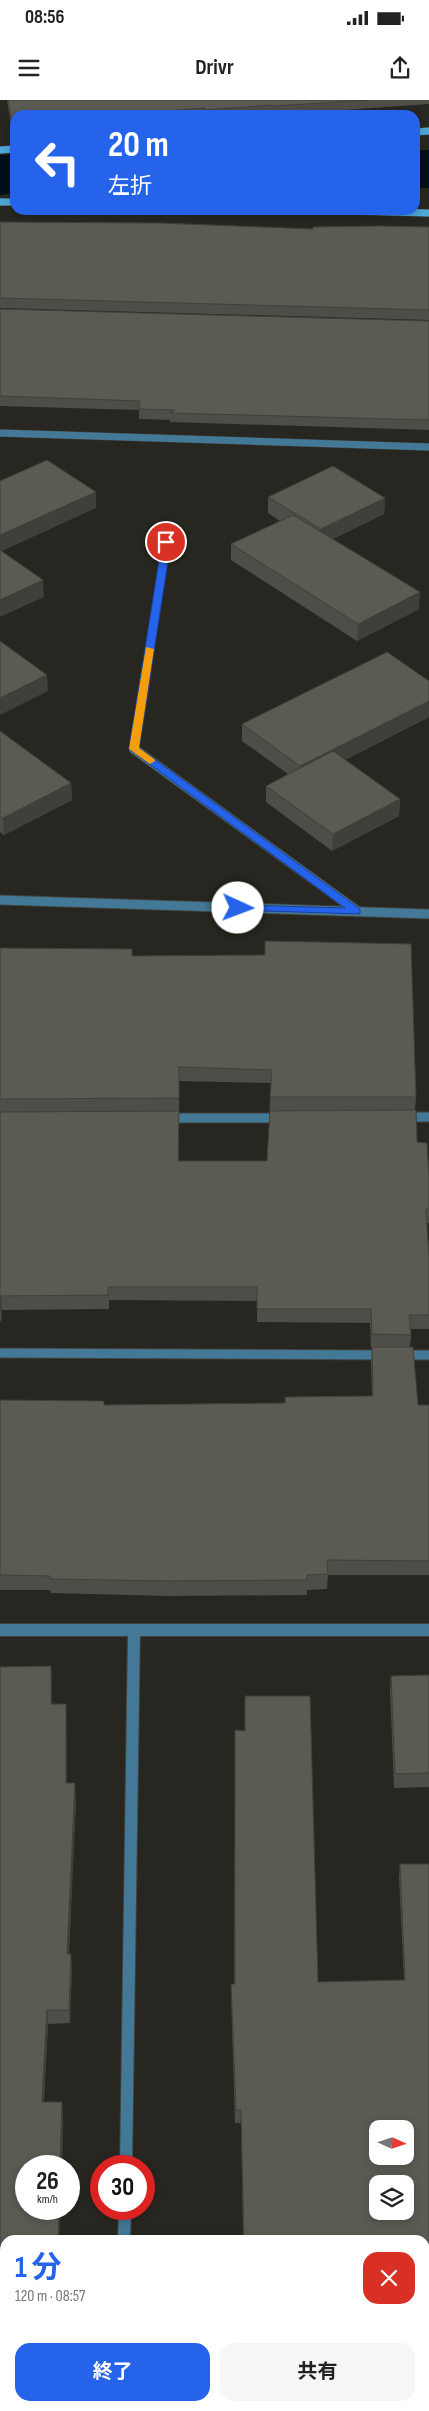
<!DOCTYPE html>
<html lang="ja">
<meta charset="utf-8">
<style>
:root{--surface:#fff;--page:#f6f6f6;--text:#222;--muted:#767676;--accent:#2563eb}
body{margin:0;font-family:"Sofia Sans Condensed","Noto Sans JP",sans-serif;background:var(--page);color:var(--text);height:100vh;display:flex;flex-direction:column;font-size:19px;white-space:nowrap}
*{box-sizing:border-box;margin:0}
p{font-size:16px;color:var(--muted)}
.icon{flex:none;width:28px;height:28px;fill:none;stroke:currentColor;stroke-width:2;stroke-linecap:round;stroke-linejoin:round}
.map{position:relative;flex:1;overflow:hidden}
.details{position:absolute;left:0px;top:2135px;width:430px;height:176px;display:flex;flex-direction:column;background:var(--surface);border-radius:15px 15px 0 0;box-shadow:0 2px 8px #0003}
.details>*{flex:none}
.top-card{position:absolute;left:10px;top:10px;width:410px;height:105px;border-radius:15px;box-shadow:0 2px 8px #0003;background:#2563eb;color:#fff;overflow:hidden}
.needle{width:32px;rotate:93deg}
.fabs{position:absolute;left:369px;top:2020px;display:grid;gap:10px}
.fabs a{display:grid;place-items:center;width:45px;height:45px;border-radius:10px;background:var(--surface);box-shadow:0 2px 8px #0003;font-size:25px}
.speed{position:absolute;left:15px;top:2055px;display:flex;gap:10px;font-size:25px;font-weight:700;text-align:center}
.speed>*{display:grid;place-content:center;width:65px;height:65px;border-radius:50%;background:var(--surface);box-shadow:0 2px 8px #0003;line-height:1}
.speed small{font-size:12px;font-weight:400}
.speed .limit{border:8px solid #d22;background:#fff;color:#111}
.pin{position:absolute;display:grid;place-items:center;width:42px;height:42px;color:#fff;margin:-21px;border:2px solid #fff;border-radius:50%;box-shadow:0 1px 5px #0007}
.me{position:absolute;width:55px;margin:-28px;rotate:92deg;stroke-linejoin:round;filter:drop-shadow(0 0 4px #0008)}
.turn{display:flex;align-items:center;gap:18px;height:105px;padding:0 15px;font-size:22px}
.turn .icon{width:65px;height:65px;stroke-width:2.5}
.turn b{display:block;font-size:35px;line-height:42px}
.round{display:grid;place-items:center;flex:none;width:52px;height:52px;border-radius:15px;background:var(--page)}
.head{display:flex;align-items:center;justify-content:space-between;height:85px;padding:0 15px}
h1{font-size:30px;font-weight:700;line-height:38px;color:var(--accent)}
.action{display:flex;gap:10px;margin-top:auto;padding:10px 15px}
.action a{flex:1;height:58px;border-radius:15px;background:var(--accent);color:#fff;font-size:20px;font-weight:700;line-height:58px;text-align:center}
.action a+a{background:var(--page);color:var(--text)}
.status{display:flex;justify-content:space-between;align-items:center;height:35px;padding:0 25px;background:var(--surface);direction:ltr}
.status svg{height:14px;fill:currentColor}
header{display:flex;justify-content:space-between;align-items:center;height:65px;padding:0 15px;background:var(--surface);font-size:22px;font-weight:700}
.map>svg:first-child{display:block}
.lines{fill:none;stroke-linecap:round;stroke-linejoin:round}
.river{fill:#000f1b;fill-rule:evenodd}
.lane-far1-casing{stroke:#42413b;stroke-width:8}
.lane-casing{stroke:#42413b;stroke-width:11}
.street-far2-casing{stroke:#42413b;stroke-width:8}
.street-far1-casing{stroke:#42413b;stroke-width:11}
.street-casing{stroke:#42413b;stroke-width:14}
.secondary-casing{stroke:#42413b;stroke-width:8}
.lane-far1{stroke:#437996;stroke-width:7}
.lane{stroke:#437996;stroke-width:9}
.street-far2{stroke:#437996;stroke-width:7}
.street-far1{stroke:#437996;stroke-width:9}
.street{stroke:#437996;stroke-width:12}
.secondary{stroke:#4da8d6;stroke-width:7}
.wall{fill:#4e4d47;fill-rule:evenodd}
.shaded-wall{fill:#403f3a}
.building{fill:#5b5a53;stroke:#403f3a;fill-rule:evenodd}
.route{fill:#2563eb;stroke:#184099}
.slow{fill:#f59e0b}
</style>
<div class="status"><b>08:56</b><svg viewBox="0 0 49 12"><path d="M0 12V9h3v3zM5 12V6h3v6zM10 12V3h3v9zM15 12V0h3v12zM26 1h20v11H26zM47 4h2v5h-2z"/></svg></div>
<header><svg class="icon" aria-label="menu" viewBox="0 0 24 24"><path d="M4 6h16M4 12h16M4 18h16"/></svg>Drivr<svg class="icon" aria-label="share" viewBox="0 0 24 24"><path d="M12 15V3M7 8l5-5 5 5M5 13v7h14v-7"/></svg></header>
<div class="map">
<svg width="429" height="2311" viewBox="0 0 429 2311">
<rect width="100%" height="100%" fill="#272620"/>
<g class="lines">
<g class="river">
<rect x="415" y="50" width="14" height="38"/>
<polygon points="0,55 15,55 15,93 0,95"/>
</g>
<defs>
<polyline id="lane-far1" points="145,576 166,442"/>
<polyline id="lane" points="146,574 134,649 357,811"/>
<polyline id="street-far2" points="0,333 429,347"/>
<g id="street-far1">
<polyline points="0,800 429,814"/>
<polyline points="405,1017 429,1017"/>
<polyline points="165,1018 283,1018"/>
<polyline points="0,1253 383,1255"/>
<polyline points="400,1255 429,1255"/>
</g>
<g id="street">
<polyline points="0,1530 429,1530"/>
<polyline points="126,2066 134,1531"/>
<polyline points="124,2140 125,2109"/>
<polyline points="122,2306 122,2311"/>
</g>
<g id="secondary">
<polyline points="415,32 429,31"/>
<polyline points="0,50 15,49"/>
<polyline points="0,102 15,102"/>
<polyline points="314,110 429,113"/>
</g>
</defs>
<use href="#lane-far1" class="lane-far1-casing"/>
<use href="#lane" class="lane-casing"/>
<use href="#street-far2" class="street-far2-casing"/>
<use href="#street-far1" class="street-far1-casing"/>
<use href="#street" class="street-casing"/>
<use href="#secondary" class="secondary-casing"/>
<use href="#lane-far1" class="lane-far1"/>
<use href="#lane" class="lane"/>
<use href="#street-far2" class="street-far2"/>
<use href="#street-far1" class="street-far1"/>
<use href="#street" class="street"/>
<use href="#secondary" class="secondary"/>
</g>
<g class="wall">
<polygon points="7,0 429,0 429,4 274,15 273,13 251,15 15,15 15,32 12,32"/>
<polygon points="0,122 313,129 429,127 429,220 0,208"/>
<polygon points="0,209 429,221 429,330 170,322 170,320 139,319 139,310 0,306"/>
<polygon points="268,397 385,398 384,414 333,439 419,509 357,541 231,460 231,444 280,421 268,413"/>
<polygon points="429,581 429,617 345,660 400,699 399,716 332,751 266,702 266,686 288,674 242,641 242,624"/>
<polygon points="0,631 71,683 72,700 4,735 0,732"/>
<path d="M265,841L416,997L415,1010L417,1042L429,1076V1123H427L429,1158V1229H411V1235L410,1247L418,1305H429V1475H328L327,1489L307,1490V1495L169,1496L51,1493L50,1490H0V1300L104,1305L285,1303V1297L372,1296L371,1261L372,1248H371L370,1223L257,1222V1201L109,1200V1209L2,1210L1,1221H0V848L133,856L265,855ZM179,981L271,983L267,1061H179Z"/>
<polygon points="0,1567 52,1580 52,1604 66,1619 67,1683 76,1698 69,1854 72,1868 70,1923 48,1924 44,2002 63,2015 62,2066 26,2066 60,2109 59,2140 5,2140 5,2176 0,2176"/>
<polygon points="429,1575 429,1687 394,1688 390,1590 391,1576"/>
<path d="M245,1596H310L318,1882L404,1880L399,1778L400,1764H429V2311H421V2306H425V2140H243L241,2023H235L231,1897V1884H234L235,1630L245,1631ZM378,2029H405V2056H378ZM378,2084H405V2111H378Z"/>
</g>
<g class="shaded-wall">
<polygon points="96,392 96,408 0,452 0,435"/>
<polygon points="385,398 384,414 320,445 321,429"/>
<polygon points="43,480 44,497 0,517 0,500"/>
<polygon points="420,492 419,509 357,541 358,524"/>
<polygon points="47,575 48,591 0,615 0,598"/>
<polygon points="429,601 429,617 300,683 300,666"/>
<polygon points="71,683 72,700 4,735 3,718"/>
<polygon points="400,699 399,716 332,751 333,734"/>
<polygon points="1,1196 2,1210 1,1221 0,1208"/>
<polygon points="51,1566 52,1580 52,1619 51,1604"/>
<polygon points="66,1604 66,1619 67,1698 66,1683"/>
<polygon points="75,1683 76,1698 68,1868 67,1854"/>
<polygon points="71,1854 72,1868 70,1923 69,1910"/>
<polygon points="47,1910 48,1924 43,2015 42,2002"/>
<polygon points="62,2002 63,2015 62,2066 60,2066"/>
<polygon points="59,2109 60,2109 59,2140 58,2140"/>
</g>
<g class="building">
<polygon points="8,0 368,0 274,6 273,5 206,10 205,8 118,15 15,15 15,23 12,24"/>
<polygon points="0,122 159,123 313,129 313,127 380,126 429,127 429,210 0,198"/>
<polygon points="0,209 429,221 429,320 170,313 175,310 139,309 140,301 0,296"/>
<polygon points="47,360 96,392 0,435 0,381"/>
<polygon points="333,366 385,398 321,429 268,397"/>
<polygon points="293,415 420,492 358,524 231,444"/>
<polygon points="0,450 43,480 0,500"/>
<polygon points="0,541 47,575 0,598"/>
<polygon points="387,552 429,581 429,601 300,666 242,624"/>
<polygon points="0,631 71,683 3,718 0,716"/>
<polygon points="333,651 400,699 333,734 266,686"/>
<polygon points="265,841 411,844 416,997 270,997 272,970 179,967 179,998 0,999 0,848 132,849 132,856 265,855"/>
<polygon points="416,1010 417,1042 427,1043 429,1076 429,1109 426,1109 429,1158 429,1215 409,1215 411,1235 372,1234 371,1209 257,1209 257,1187 108,1187 108,1195 1,1196 0,1206 0,1012 179,1011 178,1061 267,1061 270,1011"/>
<polygon points="372,1247 413,1247 418,1305 429,1305 429,1461 327,1460 328,1474 307,1475 307,1480 169,1481 50,1479 50,1476 0,1475 0,1300 104,1301 104,1305 285,1303 285,1297 373,1296"/>
<polygon points="51,1566 51,1604 66,1604 66,1683 75,1683 67,1854 71,1854 69,1910 47,1910 42,2002 62,2002 60,2066 26,2066 26,2109 59,2109 58,2140 5,2140 5,2164 0,2164 0,1567"/>
<polygon points="429,1575 429,1673 395,1674 391,1576"/>
<path d="M245,1596H310L318,1882L405,1880L400,1764H429V2311H423V2306H425V2140H244L241,2010H236L231,1884H235V1630L245,1631ZM378,2029H405V2056H378ZM378,2084H405V2111H378Z"/>
<polygon points="0,2265 5,2265 5,2306 57,2306 57,2311 0,2311"/>
<rect x="228" y="2306" width="108" height="5"/>
</g>
<polygon class="route" points="166,439 171,442 139,648 360,809 360,814 234,810 234,805 238,805 345,808 129,649 162,442"/>
<polygon class="slow" points="146,547 154,549 139,648 154,659 155,661 150,664 129,649"/>
</svg>
<div class="fabs">
<a><svg class="needle" viewBox="-14 -14 28 28"><path d="M0-13l5 13h-10z" fill="#e53935"/><path d="M0 13l5-13h-10z" fill="#767676"/></svg></a>
<a><svg class="icon" aria-label="layers" viewBox="0 0 24 24"><path d="M12 4l9 5-9 5-9-5zM3 14l9 5 9-5"/></svg></a>
</div>
<div class="speed"><div>26<small>km/h</small></div><div class="limit">30</div></div>
<div class="pin" style="left:166px;top:442px;background:#d93025"><svg class="icon" aria-label="arrive" viewBox="0 0 24 24"><path d="M6 21V4h12l-3 4 3 4H6"/></svg></div>
<svg class="me" style="left:238px;top:808px" viewBox="-20 -20 40 40"><circle r="19" fill="#fff"/><path d="M0-13L10 11 0 6-10 11z" fill="#2563eb"/></svg>
<div class="top-card">
<div class="turn"><svg class="icon" aria-label="left" viewBox="0 0 24 24"><path d="M17 20v-9H6M10 6l-5 5 5 5"/></svg><div><b>20 m</b>左折</div></div>
</div>
<section class="details">
<div class="head"><div><h1>1 分</h1><p>120 m · 08:57</p></div><a class="round" style="background:#d93025;color:#fff"><svg class="icon" aria-label="close" viewBox="0 0 24 24"><path d="M6 6l12 12M18 6L6 18"/></svg></a></div>
<div class="action"><a>終了</a><a>共有</a></div>
</section>
</div>
